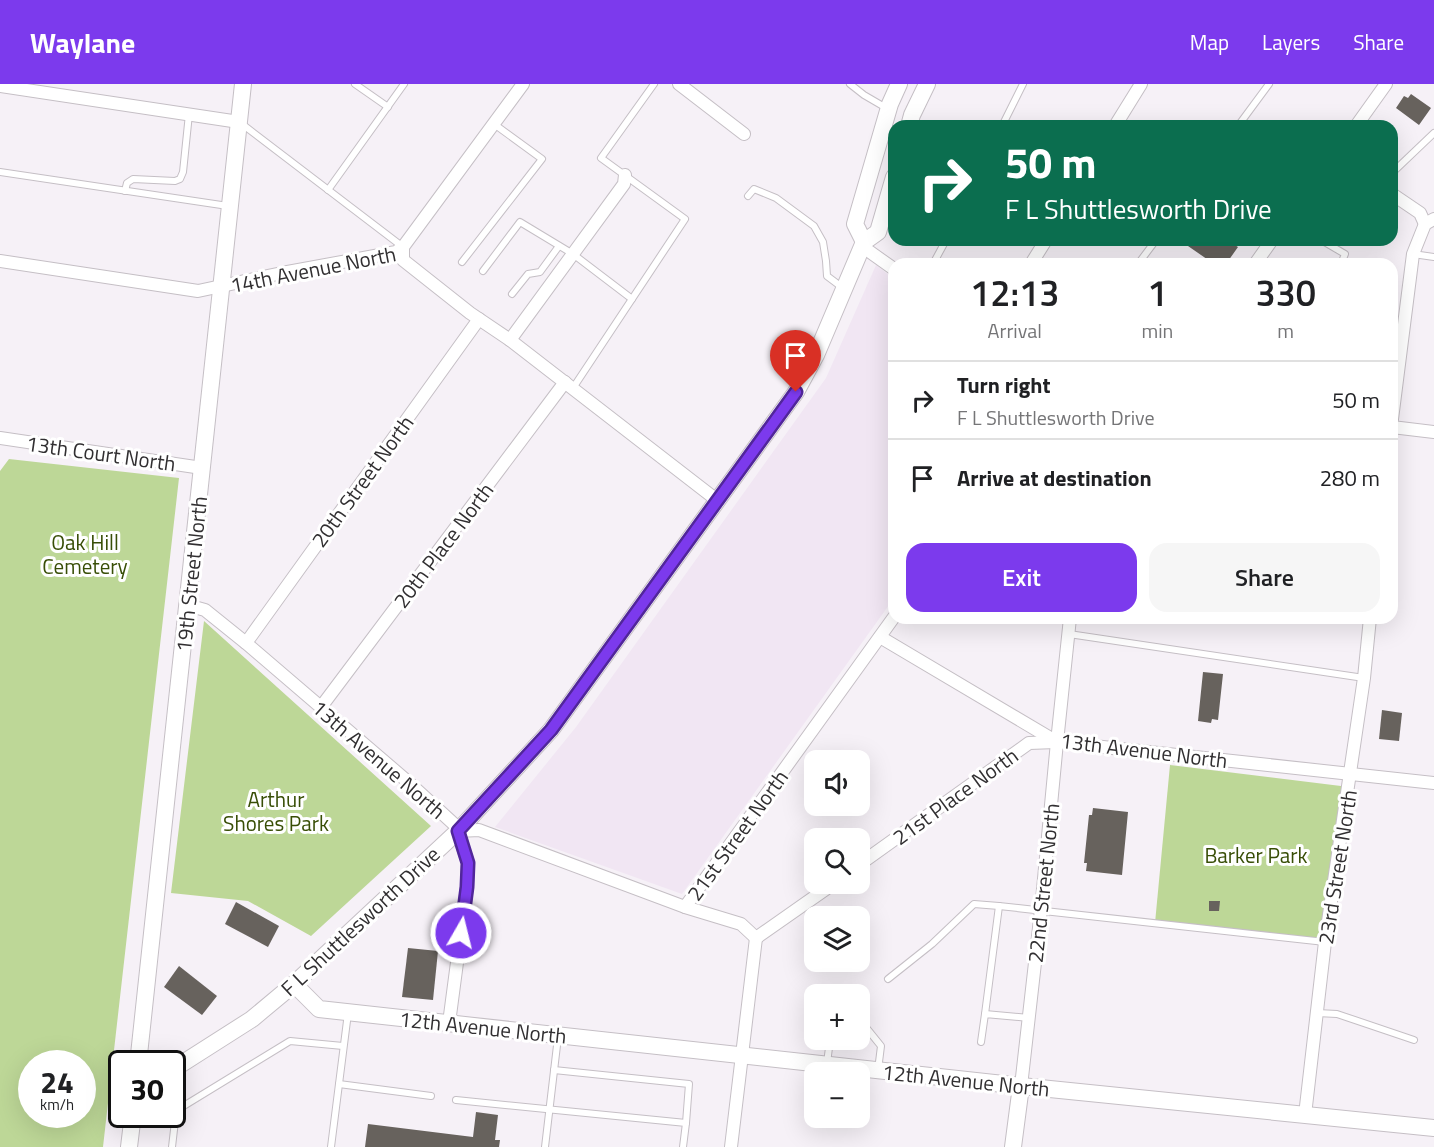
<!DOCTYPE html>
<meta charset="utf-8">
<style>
:root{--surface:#fff;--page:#f6f6f6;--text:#202124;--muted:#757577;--line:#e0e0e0;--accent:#7c3aed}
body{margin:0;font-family:"Titillium Web",sans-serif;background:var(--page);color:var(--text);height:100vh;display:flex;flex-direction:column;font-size:22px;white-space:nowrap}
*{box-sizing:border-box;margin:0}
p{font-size:20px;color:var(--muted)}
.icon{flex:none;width:33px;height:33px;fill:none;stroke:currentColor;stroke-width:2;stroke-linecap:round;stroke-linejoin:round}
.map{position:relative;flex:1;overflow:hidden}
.details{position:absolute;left:888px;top:174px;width:510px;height:366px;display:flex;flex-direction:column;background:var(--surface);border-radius:18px;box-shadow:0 6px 24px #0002}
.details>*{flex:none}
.hud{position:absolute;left:888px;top:36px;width:510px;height:126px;border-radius:18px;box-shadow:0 6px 24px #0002;background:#0b6e4f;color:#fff;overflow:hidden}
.tools{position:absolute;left:804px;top:666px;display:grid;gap:12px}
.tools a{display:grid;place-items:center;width:66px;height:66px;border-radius:12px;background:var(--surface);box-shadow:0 6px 24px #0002;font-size:30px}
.speed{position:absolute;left:18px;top:966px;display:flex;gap:12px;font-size:30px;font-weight:700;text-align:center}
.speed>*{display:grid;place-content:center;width:78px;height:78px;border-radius:50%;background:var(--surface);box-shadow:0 6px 24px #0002;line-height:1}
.speed small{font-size:15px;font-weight:400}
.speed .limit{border:3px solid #111;border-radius:9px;background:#fff;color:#111}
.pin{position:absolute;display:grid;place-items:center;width:51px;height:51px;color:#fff;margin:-62px -26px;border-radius:50% 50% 50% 0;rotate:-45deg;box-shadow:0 0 6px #0007}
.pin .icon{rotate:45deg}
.me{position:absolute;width:66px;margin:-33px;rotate:8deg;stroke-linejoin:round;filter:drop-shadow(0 0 4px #0008)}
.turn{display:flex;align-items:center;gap:21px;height:126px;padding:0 18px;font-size:27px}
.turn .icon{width:78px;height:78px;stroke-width:2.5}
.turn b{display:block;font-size:42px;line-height:51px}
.eta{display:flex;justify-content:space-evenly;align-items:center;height:102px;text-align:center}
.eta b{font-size:36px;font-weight:600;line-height:42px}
.button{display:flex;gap:12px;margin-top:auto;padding:12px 18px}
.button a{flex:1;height:69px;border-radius:18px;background:var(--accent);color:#fff;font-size:24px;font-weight:600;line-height:69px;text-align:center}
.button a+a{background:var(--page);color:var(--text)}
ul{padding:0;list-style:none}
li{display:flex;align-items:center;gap:18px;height:78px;padding:0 18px;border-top:2px solid var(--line)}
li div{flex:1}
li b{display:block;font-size:22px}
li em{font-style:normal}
header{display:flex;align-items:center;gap:36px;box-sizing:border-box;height:84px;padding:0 30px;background:var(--accent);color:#fff}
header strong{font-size:28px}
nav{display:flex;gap:33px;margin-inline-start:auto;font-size:21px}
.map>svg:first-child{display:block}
.built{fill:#f1e6f3}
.green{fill:#bdd797;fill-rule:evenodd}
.building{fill:#67625d}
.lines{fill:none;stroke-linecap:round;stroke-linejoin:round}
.lane-casing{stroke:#c5bfc5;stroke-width:8}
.street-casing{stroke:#c5bfc5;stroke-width:14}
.secondary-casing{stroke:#c5bfc5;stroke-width:18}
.lane{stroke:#fff;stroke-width:6}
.street{stroke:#fff;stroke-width:12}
.secondary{stroke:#fff;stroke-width:16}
.route-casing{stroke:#51269a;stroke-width:15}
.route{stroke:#7c3aed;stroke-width:10}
.labels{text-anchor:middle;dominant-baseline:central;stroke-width:6;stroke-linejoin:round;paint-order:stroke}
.street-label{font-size:21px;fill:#312f31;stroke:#fff}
.park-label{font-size:21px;fill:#384e06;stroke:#fff}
</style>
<header>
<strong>Waylane</strong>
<nav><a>Map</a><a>Layers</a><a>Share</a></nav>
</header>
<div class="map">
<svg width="1434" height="1063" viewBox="0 0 1434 1063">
<rect width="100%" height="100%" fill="#f6f1f7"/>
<polygon class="built" points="876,181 894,195 894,514 682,810 495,743 576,643 826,294"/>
<g class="green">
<path d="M9,375L179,394L103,1063H0V387ZM32,980H82V1030H32Z"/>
<polygon points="204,537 431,742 311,852 248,817 171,809"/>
<polygon points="1170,681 1349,703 1325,858 1155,839"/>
</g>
<g class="building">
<polygon points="1411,10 1431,24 1419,41 1396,24 1404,12 1408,14"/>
<polygon points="1193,156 1217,156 1224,161 1227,156 1238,163 1226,180 1214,180 1188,162"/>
<polygon points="1203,588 1223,590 1218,636 1212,635 1211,639 1198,637"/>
<polygon points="1382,626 1402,629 1399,657 1379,655"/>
<polygon points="1093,724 1128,728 1122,791 1086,787 1087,779 1084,779 1089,731 1092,731"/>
<polygon points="1209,817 1220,817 1219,827 1209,827"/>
<polygon points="236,818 279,842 268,863 225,840"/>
<polygon points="408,864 438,867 433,916 402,913"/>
<polygon points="179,882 217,912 202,931 164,903"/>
<polygon points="476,1028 498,1031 495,1056 500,1056 499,1063 365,1063 368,1040 473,1053"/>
</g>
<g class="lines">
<defs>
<g id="lane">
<polyline points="355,0 388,23"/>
<polyline points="850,0 864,11 888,25"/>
<polyline points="242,40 403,163"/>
<polyline points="1002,42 1023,0"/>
<polyline points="1238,42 1269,0"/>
<polyline points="0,88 228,122"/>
<polyline points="1392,89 1434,49"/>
<polyline points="328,106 404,0"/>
<polyline points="125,107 127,99 133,95 175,97 180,95 183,88 189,30"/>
<polyline points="748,112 754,105 776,114 814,142 823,158 826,177 827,192 843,204"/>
<polyline points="1321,156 1345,170 1341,180"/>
<polyline points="1413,170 1434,173"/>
<polyline points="462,178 542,75 494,40"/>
<polyline points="933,180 946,156"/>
<polyline points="1138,180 1156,156"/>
<polyline points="483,187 520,138 573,170 632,215"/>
<polyline points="512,210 528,190 540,188 559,162"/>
<polyline points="573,304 685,135 601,74 654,0"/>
<polyline points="1069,550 1364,594"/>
<polyline points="999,822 1325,858"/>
<polyline points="888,895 932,860 974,820 999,822 985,930"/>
<polyline points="1317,929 1337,930 1414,956"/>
<polyline points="860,936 881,962 878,986"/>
<polyline points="981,958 985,930 1029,934"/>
<polyline points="827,979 830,956"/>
<polyline points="554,986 689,1000 686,1039"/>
<polyline points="339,1000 431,1012"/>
<polyline points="456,1016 686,1039 683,1063"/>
<polyline points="172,1063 175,1037 182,1023 290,957 343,962"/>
<polyline points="331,1063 348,929"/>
<polyline points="545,1063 558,953"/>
</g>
<g id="street">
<polyline points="679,0 744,50"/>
<polyline points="0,2 239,38"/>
<polyline points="1115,42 1141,0"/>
<polyline points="1356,42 1386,0"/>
<polyline points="1392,110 1420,129 1425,140"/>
<polyline points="403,163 403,176 470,229 510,256 718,417"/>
<polyline points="863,163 894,185"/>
<polyline points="0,177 198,207 282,189 396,168 403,163 523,0"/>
<polyline points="1031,180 1046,156"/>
<polyline points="1255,180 1272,156"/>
<polyline points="510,256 624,100 625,91"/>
<polyline points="1392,335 1413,170 1425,140 1434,135"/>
<polyline points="1392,343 1434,348"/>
<polyline points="0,354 202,384"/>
<polyline points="187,521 205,526 246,559 407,697 456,742 468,779 467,803 449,939"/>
<polyline points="880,553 1057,658 1434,699"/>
<polyline points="246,559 479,235"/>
<polyline points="321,623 565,298"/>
<polyline points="458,747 479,746 685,823 741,840 756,854"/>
<polyline points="860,780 1029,659 1056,658"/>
<polyline points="685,823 894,533"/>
<polyline points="756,854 833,800"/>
<polyline points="1021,1002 1041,826 1057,658 1070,534"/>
<polyline points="1305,1031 1325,858 1364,594 1370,534"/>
<polyline points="731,1063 756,854"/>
</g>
<g id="secondary">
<polyline points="909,42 912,31 927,0"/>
<polyline points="864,158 855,140 890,20 899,0"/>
<polyline points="294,900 319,925 1040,1004 1434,1044"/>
<polyline points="138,980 243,0"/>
<polyline points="172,986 252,935 294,900 458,747 551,646 796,308 816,271 864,158 878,148 894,93"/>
<polyline points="129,1063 133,1030"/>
<polyline points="1013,1063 1021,1002"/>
</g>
</defs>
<use href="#lane" class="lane-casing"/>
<use href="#street" class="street-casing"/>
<use href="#secondary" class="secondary-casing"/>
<use href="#lane" class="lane"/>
<use href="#street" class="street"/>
<use href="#secondary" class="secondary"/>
</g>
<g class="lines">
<defs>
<polyline id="route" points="461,849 467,803 468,779 458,747 551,646 796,308"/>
</defs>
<use href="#route" class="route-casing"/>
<use href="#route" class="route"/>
</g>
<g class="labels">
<g class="street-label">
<text transform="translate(313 185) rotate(-11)">14th Avenue North</text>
<text transform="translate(101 369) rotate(8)">13th Court North</text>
<text transform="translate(362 397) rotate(-54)">20th Street North</text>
<text transform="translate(443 461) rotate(-53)">20th Place North</text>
<text transform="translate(191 490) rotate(-84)">19th Street North</text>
<text transform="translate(1144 666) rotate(7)">13th Avenue North</text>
<text transform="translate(379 675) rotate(41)">13th Avenue North</text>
<text transform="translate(955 712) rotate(-36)">21st Place North</text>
<text transform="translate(737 751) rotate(-54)">21st Street North</text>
<text transform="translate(1337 783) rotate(-81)">23rd Street North</text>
<text transform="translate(1043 799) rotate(-84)">22nd Street North</text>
<text transform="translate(360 837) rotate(-43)">F L Shuttlesworth Drive</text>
<text transform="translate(483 943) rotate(6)">12th Avenue North</text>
<text transform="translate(966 996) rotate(6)">12th Avenue North</text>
</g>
<g class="park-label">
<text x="85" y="458">Oak Hill<tspan x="85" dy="24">Cemetery</tspan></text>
<text x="276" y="715">Arthur<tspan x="276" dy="24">Shores Park</tspan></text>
<text x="1256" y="771">Barker Park</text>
</g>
</g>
</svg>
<div class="tools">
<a><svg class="icon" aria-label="sound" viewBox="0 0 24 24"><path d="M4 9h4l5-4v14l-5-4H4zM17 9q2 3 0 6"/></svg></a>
<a><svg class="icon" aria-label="search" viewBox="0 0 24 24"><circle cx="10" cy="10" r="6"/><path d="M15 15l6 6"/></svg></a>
<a><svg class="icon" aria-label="layers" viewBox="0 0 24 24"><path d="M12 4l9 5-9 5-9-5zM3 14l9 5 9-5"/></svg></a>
<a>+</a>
<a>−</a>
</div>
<div class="speed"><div>24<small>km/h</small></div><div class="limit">30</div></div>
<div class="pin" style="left:796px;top:308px;background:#d93025"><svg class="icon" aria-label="arrive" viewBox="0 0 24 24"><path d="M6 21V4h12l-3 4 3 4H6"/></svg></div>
<svg class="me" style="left:461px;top:849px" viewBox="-20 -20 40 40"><circle r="17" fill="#7c3aed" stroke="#fff" stroke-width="3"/><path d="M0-11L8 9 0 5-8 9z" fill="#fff"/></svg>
<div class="hud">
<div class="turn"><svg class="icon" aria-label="right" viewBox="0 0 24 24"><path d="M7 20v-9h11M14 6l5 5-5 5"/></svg><div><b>50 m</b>F L Shuttlesworth Drive</div></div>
</div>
<section class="details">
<div class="eta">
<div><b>12:13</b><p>Arrival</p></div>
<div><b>1</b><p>min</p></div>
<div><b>330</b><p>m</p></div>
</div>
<ul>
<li><svg class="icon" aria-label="right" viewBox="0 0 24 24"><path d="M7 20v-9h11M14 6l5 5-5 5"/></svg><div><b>Turn right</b><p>F L Shuttlesworth Drive</p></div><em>50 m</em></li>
<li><svg class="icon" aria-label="arrive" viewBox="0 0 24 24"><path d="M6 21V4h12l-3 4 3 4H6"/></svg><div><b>Arrive at destination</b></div><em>280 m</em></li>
</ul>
<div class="button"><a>Exit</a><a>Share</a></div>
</section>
</div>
